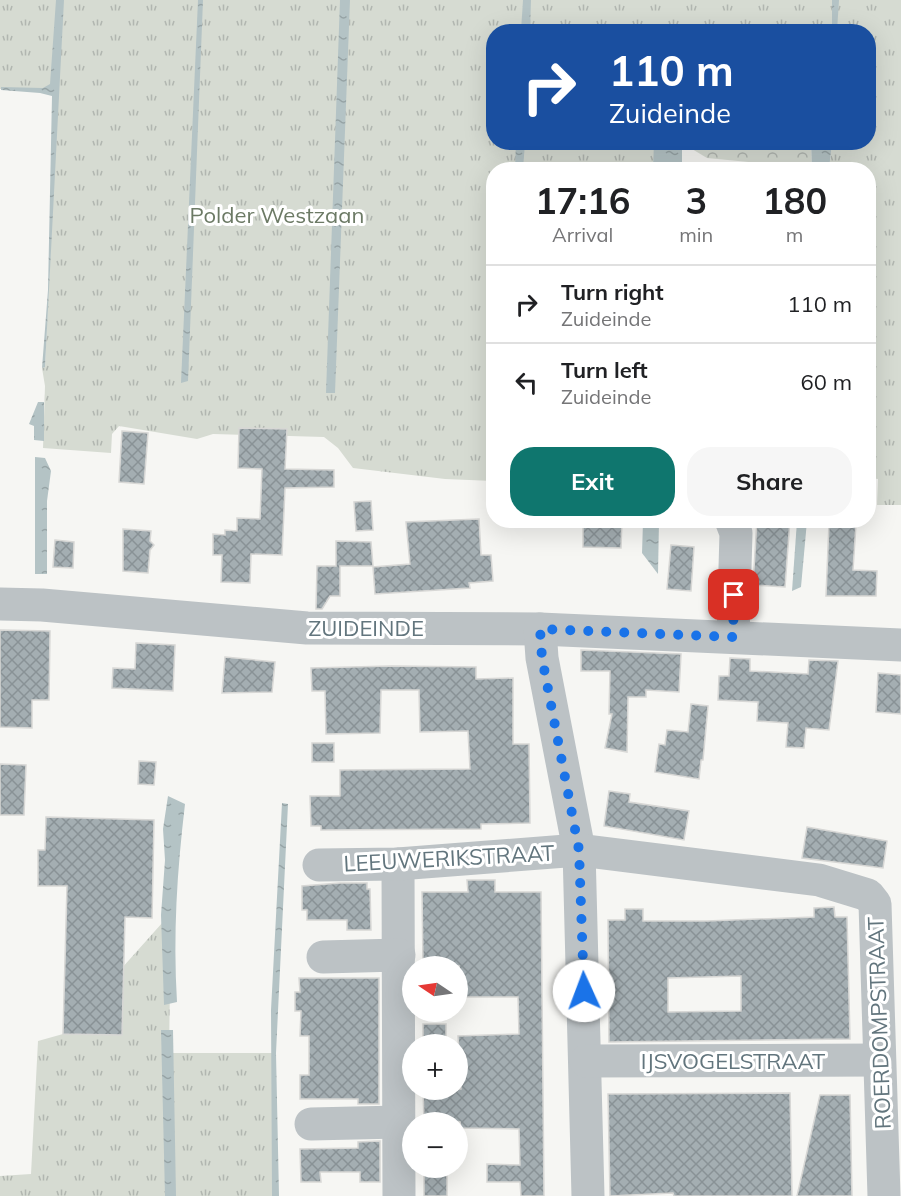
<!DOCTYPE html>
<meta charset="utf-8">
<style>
:root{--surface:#fff;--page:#f6f6f6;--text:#202124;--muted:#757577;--line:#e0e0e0;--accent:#0f766e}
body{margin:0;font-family:Mulish,sans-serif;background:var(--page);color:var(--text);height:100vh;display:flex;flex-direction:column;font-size:22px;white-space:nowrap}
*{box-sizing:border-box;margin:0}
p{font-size:20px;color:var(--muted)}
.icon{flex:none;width:33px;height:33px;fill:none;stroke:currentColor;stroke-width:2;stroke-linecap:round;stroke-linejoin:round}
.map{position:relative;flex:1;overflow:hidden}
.panel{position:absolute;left:486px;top:162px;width:390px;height:366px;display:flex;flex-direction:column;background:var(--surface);border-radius:24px;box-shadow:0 6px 24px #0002}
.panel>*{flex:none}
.banner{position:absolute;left:486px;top:24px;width:390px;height:126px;border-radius:24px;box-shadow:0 6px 24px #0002;background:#1a4fa0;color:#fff;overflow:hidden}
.needle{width:39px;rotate:283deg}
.tools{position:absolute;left:402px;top:956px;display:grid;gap:12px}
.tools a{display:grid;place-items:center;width:66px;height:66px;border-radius:50%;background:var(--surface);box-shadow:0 6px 24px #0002;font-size:30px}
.pin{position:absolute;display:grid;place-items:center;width:51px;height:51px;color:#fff;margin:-26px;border-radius:12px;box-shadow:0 3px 9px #0006}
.me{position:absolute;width:66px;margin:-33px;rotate:358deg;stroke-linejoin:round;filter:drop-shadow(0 0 4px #0008)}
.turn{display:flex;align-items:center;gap:21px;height:126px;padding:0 24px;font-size:27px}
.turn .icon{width:78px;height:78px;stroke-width:2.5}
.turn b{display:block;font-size:42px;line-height:51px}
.eta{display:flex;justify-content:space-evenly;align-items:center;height:102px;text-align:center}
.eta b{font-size:36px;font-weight:700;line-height:42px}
.action{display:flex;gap:12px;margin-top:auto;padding:12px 24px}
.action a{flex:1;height:69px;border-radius:24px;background:var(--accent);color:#fff;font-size:24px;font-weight:700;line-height:69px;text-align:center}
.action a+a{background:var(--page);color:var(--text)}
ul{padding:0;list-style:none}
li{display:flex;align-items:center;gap:18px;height:78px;padding:0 24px;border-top:2px solid var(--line)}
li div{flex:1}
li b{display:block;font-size:22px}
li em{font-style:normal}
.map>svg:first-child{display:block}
.grass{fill:url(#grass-tufts)}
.forest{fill:url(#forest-crowns)}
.water{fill:url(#water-ripples)}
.building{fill:url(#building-cross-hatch);stroke:#d7d7d5;stroke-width:1.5;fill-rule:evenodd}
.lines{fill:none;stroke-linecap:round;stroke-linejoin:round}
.minor{stroke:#bcc2c5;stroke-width:33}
.route{stroke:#1a73e8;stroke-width:10;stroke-dasharray:0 18}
.labels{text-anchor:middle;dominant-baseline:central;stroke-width:6;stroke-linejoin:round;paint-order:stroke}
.park-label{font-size:22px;fill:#6c7a65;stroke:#fff}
.street-label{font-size:22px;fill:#62757d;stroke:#fff}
</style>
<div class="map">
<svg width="901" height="1196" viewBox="0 0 901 1196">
<defs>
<pattern id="grass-tufts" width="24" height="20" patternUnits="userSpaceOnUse" patternTransform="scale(1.5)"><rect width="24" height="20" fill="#d6dbd2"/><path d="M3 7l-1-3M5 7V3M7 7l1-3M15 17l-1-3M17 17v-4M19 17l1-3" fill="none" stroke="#b1b6b0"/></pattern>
<pattern id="forest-crowns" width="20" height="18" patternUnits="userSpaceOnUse" patternTransform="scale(1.5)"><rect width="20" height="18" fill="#d6dbd2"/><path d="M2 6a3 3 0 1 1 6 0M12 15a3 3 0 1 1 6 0" fill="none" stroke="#b1b6b0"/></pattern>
<pattern id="water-ripples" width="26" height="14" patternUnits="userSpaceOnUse" patternTransform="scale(1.5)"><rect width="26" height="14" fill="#b4c3c5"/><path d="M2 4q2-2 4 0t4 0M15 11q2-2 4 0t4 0" fill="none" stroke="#96a3a5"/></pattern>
<pattern id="building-cross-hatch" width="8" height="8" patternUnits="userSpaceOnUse" patternTransform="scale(1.5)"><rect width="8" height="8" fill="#a4aeb2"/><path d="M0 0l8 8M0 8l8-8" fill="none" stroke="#899296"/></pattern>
</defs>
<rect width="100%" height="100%" fill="#f6f6f3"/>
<g class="grass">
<polygon points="0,0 901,0 901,505 877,505 878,479 869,478 868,170 829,169 832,143 868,142 868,32 494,32 494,142 654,143 654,169 494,170 493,481 445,479 353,468 338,448 324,437 213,434 197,439 119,426 112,434 111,453 43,448 45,386 42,368 45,367 58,91 0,89"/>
<polygon points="171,913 169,1053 276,1053 275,1196 0,1196 0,1176 31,1174 38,1041 63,1034"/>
</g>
<polygon class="forest" points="682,143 811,143 812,168 707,158"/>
<g class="water">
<polygon points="56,0 64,0 45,367 42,368 48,290 52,96 40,93 1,90 1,87 43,88 50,84"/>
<polygon points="198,0 203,0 188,381 181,383"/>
<polygon points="340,0 350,0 335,393 326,393"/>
<polygon points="523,0 531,0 530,31 521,31"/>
<polygon points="832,0 839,0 837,31 832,31"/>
<polygon points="516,143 525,143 523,169 515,169"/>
<polygon points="654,143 682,143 682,169 653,169"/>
<polygon points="811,143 832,143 829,169 812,169"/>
<polygon points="38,402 44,402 44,441 34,440 34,426 29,424"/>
<polygon points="35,457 45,458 51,471 47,501 47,574 35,574"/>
<polygon points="643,521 659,521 658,574 642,553"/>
<polygon points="797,521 807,521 801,587 792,591"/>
<path d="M168,796L185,804C177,872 173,933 177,1002L164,1005L161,915L165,860L163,829Z"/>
<polygon points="282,803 288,804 276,1053 279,1196 272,1196 271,1010"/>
<polygon points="161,1030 173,1030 176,1196 165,1196"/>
</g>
<g class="building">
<polygon points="239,428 287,429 285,469 334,470 334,487 285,488 282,555 251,554 250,583 221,582 222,555 213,555 213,534 225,535 225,530 237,531 237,518 260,519 262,469 238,468"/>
<polygon points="122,431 148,433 144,484 119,482"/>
<polygon points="371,501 373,530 356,531 354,502"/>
<polygon points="479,519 481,555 491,555 493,581 469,583 470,588 375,594 373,567 410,564 406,522"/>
<polygon points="596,520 622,520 621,548 583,547 583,527 596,527"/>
<polygon points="757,520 790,520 785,587 753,585"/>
<polygon points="829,523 856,524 853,570 877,571 876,596 826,596"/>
<polygon points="123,529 151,531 150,541 154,545 150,550 148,573 123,571"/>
<polygon points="55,540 74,542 73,568 53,567"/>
<polygon points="336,541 371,542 373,566 340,566 340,596 330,596 322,609 316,609 317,566 336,566"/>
<polygon points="671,545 694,547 691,591 667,589"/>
<polygon points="0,630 50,631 49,700 32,700 32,728 0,727"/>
<polygon points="136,643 175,645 173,691 112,688 113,668 135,669"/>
<polygon points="581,650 681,654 679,692 646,690 646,697 628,697 627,752 605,748 612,714 609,714 610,671 581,671"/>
<polygon points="225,657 275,662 272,692 222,693"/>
<polygon points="730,658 750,659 750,671 808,674 809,660 838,661 829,730 806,728 804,748 786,747 788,723 757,721 758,702 718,700 719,676 729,676"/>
<polygon points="392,666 476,667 476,679 513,678 513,744 529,744 530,823 481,824 481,829 321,830 321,826 311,826 310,796 340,796 340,770 470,769 468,731 420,732 419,690 381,690 380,733 326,734 325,691 312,691 311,668"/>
<polygon points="878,673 901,675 901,714 876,712"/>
<polygon points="691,704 708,706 703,760 701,760 699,779 655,772 659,744 665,745 667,730 688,732"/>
<rect x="312" y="743" width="22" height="19"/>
<polygon points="139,761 156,762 154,785 138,784"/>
<polygon points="0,764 26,765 24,815 0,815"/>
<polygon points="609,791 630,794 629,802 689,811 684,840 604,826"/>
<polygon points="46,817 154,820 152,918 125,917 122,1035 63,1034 67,886 38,886 38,850 45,850"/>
<polygon points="807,827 887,841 883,868 802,858"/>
<polygon points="467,880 495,880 495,892 541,892 544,1196 521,1196 520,1182 487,1182 487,1164 520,1165 519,1129 461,1128 460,1122 424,1122 423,1089 461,1089 458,1036 519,1034 518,997 460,997 459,966 423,966 422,892 468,892"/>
<polygon points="340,883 367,883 367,889 370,889 371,930 347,930 347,920 307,920 307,910 302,910 302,886"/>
<path d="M834,907L835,917H847L850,1039L609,1042L608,920H625V909H643V921H707L814,917V908ZM741,976V1011L668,1012V978Z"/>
<polygon points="299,978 379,978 379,1104 358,1104 358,1099 300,1099 300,1075 309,1075 309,1036 300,1036 301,1011 295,1011 295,992 300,992"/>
<rect x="423" y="1024" width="23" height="20"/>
<polygon points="790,1093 792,1196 674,1196 673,1193 610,1196 608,1094"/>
<polygon points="820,1095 850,1095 852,1196 797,1196"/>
<polygon points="380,1141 380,1182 360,1182 360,1172 320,1172 321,1182 301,1182 300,1149 358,1148 358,1142"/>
<rect x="424" y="1167" width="23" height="29"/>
</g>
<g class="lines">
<g class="minor">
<polyline points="731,520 736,533 733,637"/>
<polyline points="0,604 42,605 307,628 540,629 901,645"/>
<polyline points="540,629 542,658 579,850 588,1196"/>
<polyline points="398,864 399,1196"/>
<polyline points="319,865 398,864 579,850 819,880 868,895 875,904 884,1196"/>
<polyline points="323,957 399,955"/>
<polyline points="586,1061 879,1060"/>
<polyline points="311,1124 399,1122"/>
</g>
</g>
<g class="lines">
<polyline class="route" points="584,991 579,850 542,658 540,629 733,637 734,595"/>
</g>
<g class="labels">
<g class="park-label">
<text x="277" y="215">Polder Westzaan</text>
</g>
<g class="street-label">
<text x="366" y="628">ZUIDEINDE</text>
<text transform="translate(449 858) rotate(-3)">LEEUWERIKSTRAAT</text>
<text transform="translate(879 1023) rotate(-92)">ROERDOMPSTRAAT</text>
<text x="733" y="1061">IJSVOGELSTRAAT</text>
</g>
</g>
</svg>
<div class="tools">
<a><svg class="needle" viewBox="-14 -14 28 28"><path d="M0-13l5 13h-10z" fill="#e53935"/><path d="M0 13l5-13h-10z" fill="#757577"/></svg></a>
<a>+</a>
<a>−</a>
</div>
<div class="pin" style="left:734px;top:595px;background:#d93025"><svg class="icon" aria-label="arrive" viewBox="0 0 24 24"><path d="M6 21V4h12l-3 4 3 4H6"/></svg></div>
<svg class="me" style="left:584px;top:991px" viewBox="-20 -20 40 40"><circle r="19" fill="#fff"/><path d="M0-13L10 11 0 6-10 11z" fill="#1a73e8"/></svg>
<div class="banner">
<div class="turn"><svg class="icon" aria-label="right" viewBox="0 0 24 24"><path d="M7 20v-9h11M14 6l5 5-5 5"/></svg><div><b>110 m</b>Zuideinde</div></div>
</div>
<section class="panel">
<div class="eta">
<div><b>17:16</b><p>Arrival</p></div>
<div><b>3</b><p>min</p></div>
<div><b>180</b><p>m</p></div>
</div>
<ul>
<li><svg class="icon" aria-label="right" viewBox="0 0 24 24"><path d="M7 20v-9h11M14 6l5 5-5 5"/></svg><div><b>Turn right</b><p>Zuideinde</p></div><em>110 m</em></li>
<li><svg class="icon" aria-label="left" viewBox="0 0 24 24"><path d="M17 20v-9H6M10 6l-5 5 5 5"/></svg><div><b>Turn left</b><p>Zuideinde</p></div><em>60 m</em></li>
</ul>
<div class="action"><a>Exit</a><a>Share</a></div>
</section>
</div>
